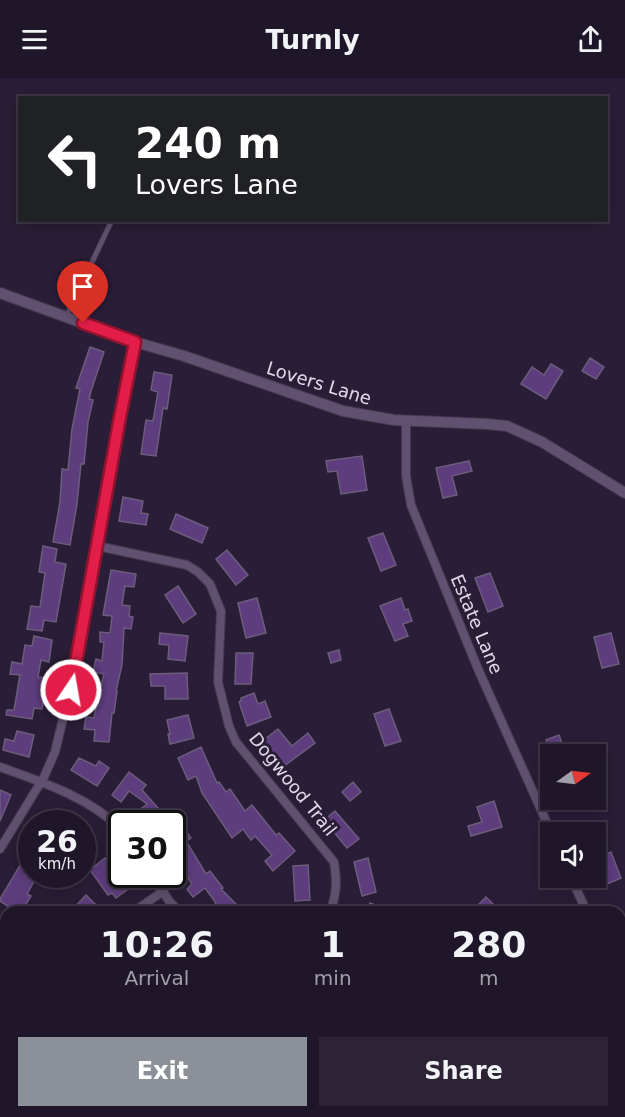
<!DOCTYPE html>
<style>
:root{--surface:#201629;--page:#2d2335;--text:#f1f3f6;--muted:#a29fa8;--line:#3d3546;--accent:#8c9099}
body{margin:0;font-family:"DejaVu Sans",sans-serif;background:var(--page);color:var(--text);height:100vh;display:flex;flex-direction:column;font-size:22px;white-space:nowrap}
*{box-sizing:border-box;margin:0}
p{font-size:20px;color:var(--muted)}
.icon{flex:none;width:33px;height:33px;fill:none;stroke:currentColor;stroke-width:2;stroke-linecap:round;stroke-linejoin:round}
.map{position:relative;flex:1;overflow:hidden}
.panel{position:absolute;left:0px;top:828px;width:626px;height:212px;display:flex;flex-direction:column;background:var(--surface);border-radius:18px 18px 0 0;box-shadow:0 3px 15px #0003,0 0 0 2px var(--line)}
.panel>*{flex:none}
.guide{position:absolute;left:18px;top:18px;width:590px;height:126px;border-radius:0px;box-shadow:0 3px 15px #0003,0 0 0 2px var(--line);background:#202124;color:#fff;overflow:hidden}
.needle{width:39px;rotate:76deg}
.tools{position:absolute;left:540px;top:666px;display:grid;gap:12px}
.tools a{display:grid;place-items:center;width:66px;height:66px;border-radius:0px;background:var(--surface);box-shadow:0 3px 15px #0003,0 0 0 2px var(--line);font-size:30px}
.speed{position:absolute;left:18px;top:732px;display:flex;gap:12px;font-size:30px;font-weight:700;text-align:center}
.speed>*{display:grid;place-content:center;width:78px;height:78px;border-radius:50%;background:var(--surface);box-shadow:0 3px 15px #0003,0 0 0 2px var(--line);line-height:1}
.speed small{font-size:15px;font-weight:400}
.speed .limit{border:3px solid #111;border-radius:9px;background:#fff;color:#111}
.pin{position:absolute;display:grid;place-items:center;width:51px;height:51px;color:#fff;margin:-62px -26px;border-radius:50% 50% 50% 0;rotate:-45deg;box-shadow:0 0 6px #0007}
.pin .icon{rotate:45deg}
.me{position:absolute;width:66px;margin:-33px;rotate:12deg;stroke-linejoin:round;filter:drop-shadow(0 0 4px #0008)}
.turn{display:flex;align-items:center;gap:21px;height:126px;padding:0 18px;font-size:27px}
.turn .icon{width:78px;height:78px;stroke-width:2.5}
.turn b{display:block;font-size:42px;line-height:51px}
.eta{display:flex;justify-content:space-evenly;align-items:center;height:102px;text-align:center}
.eta b{font-size:36px;font-weight:800;line-height:42px}
.action{display:flex;gap:12px;margin-top:auto;padding:12px 18px}
.action a{flex:1;height:69px;border-radius:0px;background:var(--accent);color:#fff;font-size:24px;font-weight:800;line-height:69px;text-align:center}
.action a+a{background:var(--page);color:var(--text)}
header{display:flex;justify-content:space-between;align-items:center;height:78px;padding:0 18px;background:var(--surface);font-size:27px;font-weight:800}
.map>svg:first-child{display:block}
.building{fill:#5e3d7e;stroke:#6b5d7b;stroke-width:1.5}
.lines{fill:none;stroke-linecap:round;stroke-linejoin:round}
.service-casing{stroke:#44394f;stroke-width:6}
.minor-casing{stroke:#44394f;stroke-width:10}
.tertiary-casing{stroke:#44394f;stroke-width:12}
.service{stroke:#5f516f;stroke-width:4.5}
.minor{stroke:#5f516f;stroke-width:8}
.tertiary{stroke:#5f516f;stroke-width:10}
.route-casing{stroke:#92132f;stroke-width:15}
.route{stroke:#e11d48;stroke-width:10}
.labels{text-anchor:middle;dominant-baseline:central;stroke-width:6;stroke-linejoin:round;paint-order:stroke}
.street-label{font-size:18px;fill:#e1d9ea;stroke:#2a1d37}
</style>
<header><svg class="icon" aria-label="menu" viewBox="0 0 24 24"><path d="M4 6h16M4 12h16M4 18h16"/></svg>Turnly<svg class="icon" aria-label="share" viewBox="0 0 24 24"><path d="M12 15V3M7 8l5-5 5 5M5 13v7h14v-7"/></svg></header>
<div class="map">
<svg width="625" height="1039" viewBox="0 0 625 1039">
<rect width="100%" height="100%" fill="#2a1d37"/>
<g class="building">
<polygon points="90,269 104,274 91,313 89,321 93,322 88,344 84,386 81,386 77,426 70,467 53,464 60,424 62,391 68,392 72,351 80,311 76,310"/>
<polygon points="590,280 604,289 596,301 582,293"/>
<polygon points="551,286 563,293 546,321 521,306 532,289 544,297"/>
<polygon points="154,294 172,297 167,331 163,330 156,378 141,376 146,342 153,343 158,314 151,312"/>
<polygon points="362,378 367,412 341,416 337,393 328,394 326,383"/>
<polygon points="469,383 472,393 452,398 457,417 443,420 436,390"/>
<polygon points="123,419 143,423 141,435 148,436 146,447 119,443"/>
<polygon points="176,436 208,450 202,465 170,451"/>
<polygon points="383,455 396,487 381,493 368,460"/>
<polygon points="43,468 57,471 55,484 66,486 56,544 44,542 42,553 27,551 31,528 40,529 45,495 39,494"/>
<polygon points="227,472 248,497 236,507 216,481"/>
<polygon points="111,492 136,496 134,509 125,508 122,527 130,528 129,538 133,539 131,551 124,550 122,587 116,613 117,613 114,635 112,635 109,664 94,663 95,652 84,651 86,639 94,640 97,621 89,620 91,609 100,611 104,596 93,594 96,581 102,583 104,564 100,564 100,554 110,555 112,538 103,537"/>
<polygon points="490,495 503,528 488,534 475,500"/>
<polygon points="178,508 196,536 183,545 165,517"/>
<polygon points="257,520 266,555 246,560 238,525"/>
<polygon points="401,520 405,532 408,531 412,543 403,546 408,558 395,563 380,528"/>
<polygon points="160,555 188,558 185,583 168,581 169,567 159,566"/>
<polygon points="611,555 619,586 602,590 594,559"/>
<polygon points="34,558 52,562 49,584 41,582 38,599 48,600 42,631 34,630 32,641 6,637 7,632 14,632 20,597 10,596 12,584 22,586 25,567 32,568"/>
<polygon points="339,572 341,582 331,585 328,575"/>
<polygon points="236,575 253,575 251,606 235,606"/>
<polygon points="187,595 188,621 165,621 165,608 151,608 150,596"/>
<polygon points="254,615 258,626 265,623 271,639 247,648 239,624 241,623 241,620"/>
<polygon points="389,631 401,663 385,668 374,636"/>
<polygon points="188,637 194,660 170,666 168,656 170,656 167,642"/>
<polygon points="278,651 292,668 308,655 315,665 280,691 260,665"/>
<polygon points="17,653 34,657 29,679 3,672 5,661 14,663"/>
<polygon points="559,657 563,668 571,665 575,676 544,676 550,673 546,662"/>
<polygon points="201,669 217,705 219,704 226,714 230,711 245,733 252,727 276,757 279,755 295,773 273,793 265,783 272,777 255,758 251,762 243,751 232,760 202,715 196,698 188,702 178,680"/>
<polygon points="79,680 96,688 99,683 109,690 97,708 71,692"/>
<polygon points="129,694 146,707 142,712 165,738 157,746 140,746 133,737 147,726 129,713 121,724 112,717"/>
<polygon points="353,704 361,714 350,723 342,714"/>
<polygon points="0,712 11,717 0,743"/>
<polygon points="494,723 502,749 471,758 468,748 482,744 477,729"/>
<polygon points="335,733 359,761 347,770 324,742"/>
<polygon points="172,747 178,754 184,750 191,760 186,763 206,796 210,793 223,810 221,811 244,834 207,834 216,825 205,810 193,819 187,811 192,806 182,790 172,795 172,783 178,779 172,772"/>
<polygon points="602,765 607,776 611,774 621,800 607,806 596,778 596,768"/>
<polygon points="25,779 32,783 32,796 38,796 27,816 31,818 21,834 17,834 0,823 0,821"/>
<polygon points="105,780 128,811 116,820 112,815 108,817 90,792"/>
<polygon points="368,780 376,814 362,818 354,784"/>
<polygon points="308,787 310,822 295,823 293,788"/>
<polygon points="86,817 93,824 104,834 70,834"/>
<polygon points="486,819 501,834 471,834"/>
<polygon points="370,825 392,834 366,834"/>
</g>
<g class="lines">
<defs>
<polyline id="service" points="66,239 112,142"/>
<g id="minor">
<polyline points="406,342 406,398 411,427 478,591 551,754"/>
<path d="M97,468L187,487L198,494L210,506L221,533L218,604L229,648L236,664L334,784C337,803 337,816 330,834"/>
<path d="M0,689C42,704 89,719 122,752"/>
<polyline points="0,771 44,699 55,674 79,574 120,339 135,264"/>
<polyline points="152,796 169,823 180,834"/>
<polyline points="571,800 587,834"/>
<polyline points="133,834 162,814"/>
<polyline points="620,894 625,900"/>
<polyline points="0,1028 6,1018"/>
<polyline points="222,1034 232,1039"/>
<polyline points="509,1034 516,1039"/>
<polyline points="145,1039 149,1034"/>
</g>
<polyline id="tertiary" points="0,215 135,264 184,278 343,333 394,342 487,346 507,348 542,364 625,415"/>
</defs>
<use href="#service" class="service-casing"/>
<use href="#minor" class="minor-casing"/>
<use href="#tertiary" class="tertiary-casing"/>
<use href="#service" class="service"/>
<use href="#minor" class="minor"/>
<use href="#tertiary" class="tertiary"/>
</g>
<g class="lines">
<defs>
<polyline id="route" points="71,612 120,339 135,264 83,245"/>
</defs>
<use href="#route" class="route-casing"/>
<use href="#route" class="route"/>
</g>
<g class="labels">
<g class="street-label">
<text transform="translate(319 305) rotate(17)">Lovers Lane</text>
<text transform="translate(477 546) rotate(67)">Estate Lane</text>
<text transform="translate(293 706) rotate(51)">Dogwood Trail</text>
</g>
</g>
</svg>
<div class="tools">
<a><svg class="needle" viewBox="-14 -14 28 28"><path d="M0-13l5 13h-10z" fill="#e53935"/><path d="M0 13l5-13h-10z" fill="#a29fa8"/></svg></a>
<a><svg class="icon" aria-label="sound" viewBox="0 0 24 24"><path d="M4 9h4l5-4v14l-5-4H4zM17 9q2 3 0 6"/></svg></a>
</div>
<div class="speed"><div>26<small>km/h</small></div><div class="limit">30</div></div>
<div class="pin" style="left:83px;top:245px;background:#d93025"><svg class="icon" aria-label="arrive" viewBox="0 0 24 24"><path d="M6 21V4h12l-3 4 3 4H6"/></svg></div>
<svg class="me" style="left:71px;top:612px" viewBox="-20 -20 40 40"><circle r="17" fill="#e11d48" stroke="#fff" stroke-width="3"/><path d="M0-11L8 9 0 5-8 9z" fill="#fff"/></svg>
<div class="guide">
<div class="turn"><svg class="icon" aria-label="left" viewBox="0 0 24 24"><path d="M17 20v-9H6M10 6l-5 5 5 5"/></svg><div><b>240 m</b>Lovers Lane</div></div>
</div>
<section class="panel">
<div class="eta">
<div><b>10:26</b><p>Arrival</p></div>
<div><b>1</b><p>min</p></div>
<div><b>280</b><p>m</p></div>
</div>
<div class="action"><a>Exit</a><a>Share</a></div>
</section>
</div>
